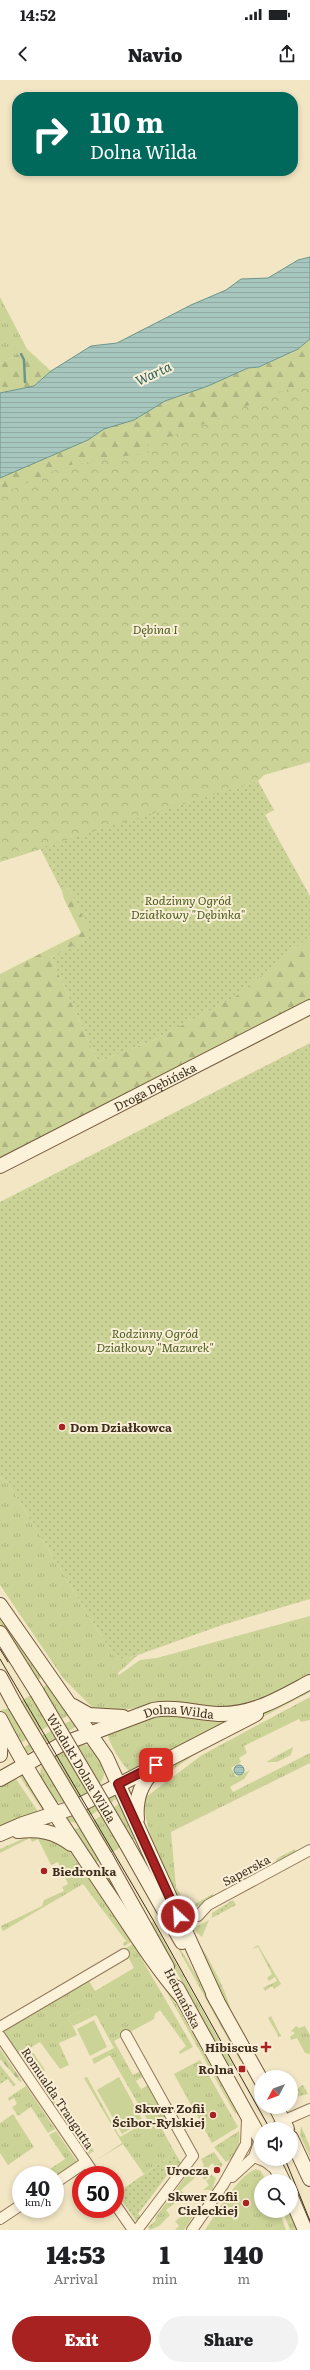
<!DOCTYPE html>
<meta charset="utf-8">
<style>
:root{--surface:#fff;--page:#f2f2f2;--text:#202124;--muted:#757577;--accent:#a72221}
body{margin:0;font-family:Literata,serif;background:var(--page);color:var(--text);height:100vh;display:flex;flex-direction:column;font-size:15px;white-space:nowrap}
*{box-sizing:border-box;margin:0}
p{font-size:13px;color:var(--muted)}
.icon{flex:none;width:22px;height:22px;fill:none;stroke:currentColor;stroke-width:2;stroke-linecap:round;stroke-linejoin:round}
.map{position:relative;height:2150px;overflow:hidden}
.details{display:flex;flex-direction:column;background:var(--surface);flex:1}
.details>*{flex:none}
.top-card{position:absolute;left:12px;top:12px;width:286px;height:84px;border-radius:16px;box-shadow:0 2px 6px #0003;background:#00695c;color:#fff;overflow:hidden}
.needle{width:26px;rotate:229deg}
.buttons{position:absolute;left:254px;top:1990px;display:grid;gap:8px}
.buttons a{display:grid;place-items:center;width:44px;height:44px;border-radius:50%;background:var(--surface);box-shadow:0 2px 6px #0003;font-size:20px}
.speed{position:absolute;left:12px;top:2086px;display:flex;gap:8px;font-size:20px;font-weight:700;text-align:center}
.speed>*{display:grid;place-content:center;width:52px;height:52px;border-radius:50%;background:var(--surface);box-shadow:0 2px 6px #0003;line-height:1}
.speed small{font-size:10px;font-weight:400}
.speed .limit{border:6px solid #d22;background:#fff;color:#111}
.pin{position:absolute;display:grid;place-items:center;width:34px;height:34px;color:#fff;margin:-17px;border-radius:8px;box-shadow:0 2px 6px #0006}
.me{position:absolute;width:44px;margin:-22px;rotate:335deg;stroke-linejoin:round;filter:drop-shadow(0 0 3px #0008)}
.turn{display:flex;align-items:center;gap:14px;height:84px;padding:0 12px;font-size:18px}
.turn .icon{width:52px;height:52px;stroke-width:2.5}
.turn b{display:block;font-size:28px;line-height:34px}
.eta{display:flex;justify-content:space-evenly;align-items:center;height:68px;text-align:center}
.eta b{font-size:24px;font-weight:800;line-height:28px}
.primary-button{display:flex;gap:8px;margin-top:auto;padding:8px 12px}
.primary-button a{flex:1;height:46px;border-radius:24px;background:var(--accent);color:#fff;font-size:16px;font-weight:800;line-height:46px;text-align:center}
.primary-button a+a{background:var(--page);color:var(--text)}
.status{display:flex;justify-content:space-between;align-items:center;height:28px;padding:0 20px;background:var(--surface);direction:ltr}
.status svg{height:11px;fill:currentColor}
header{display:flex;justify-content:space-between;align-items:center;height:52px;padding:0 12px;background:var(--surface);font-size:18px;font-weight:800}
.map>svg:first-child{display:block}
.grass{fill:url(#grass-tufts)}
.forest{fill:url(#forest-firs)}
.park{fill:url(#park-crowns)}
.garden{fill:url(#garden-dots)}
.pitch{fill:#cbd397}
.water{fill:url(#water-rules);stroke:#6c968c}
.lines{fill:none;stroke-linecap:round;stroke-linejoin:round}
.stream{stroke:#6c968c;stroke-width:2.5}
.street-casing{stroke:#917758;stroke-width:12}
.secondary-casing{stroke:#73583b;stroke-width:16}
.street{stroke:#fcf2da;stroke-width:10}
.secondary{stroke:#fcf2da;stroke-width:14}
.tram{stroke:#3f2e1e;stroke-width:1}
.secondary-bridge-casing{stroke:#73583b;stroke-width:16;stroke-linecap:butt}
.secondary-bridge{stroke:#fcf2da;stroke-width:14}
.route-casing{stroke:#6d1615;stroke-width:10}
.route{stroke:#a72221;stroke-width:7}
.poi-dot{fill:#a72221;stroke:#f9efd6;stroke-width:1.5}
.labels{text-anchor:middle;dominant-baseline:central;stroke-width:4;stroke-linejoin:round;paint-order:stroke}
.park-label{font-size:12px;font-style:italic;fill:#4e5e22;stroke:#f9efd6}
.street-label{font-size:12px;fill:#3f2e1e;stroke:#f9efd6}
.poi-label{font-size:12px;font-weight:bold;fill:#3f2e1e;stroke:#f9efd6;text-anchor:end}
.water-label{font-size:13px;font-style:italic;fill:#2c605e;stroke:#f9efd6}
</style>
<div class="status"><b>14:52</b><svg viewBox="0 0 49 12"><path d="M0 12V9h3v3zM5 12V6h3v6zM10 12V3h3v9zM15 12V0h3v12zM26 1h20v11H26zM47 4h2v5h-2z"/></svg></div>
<header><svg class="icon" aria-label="back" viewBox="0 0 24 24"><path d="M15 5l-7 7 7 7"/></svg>Navio<svg class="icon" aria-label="share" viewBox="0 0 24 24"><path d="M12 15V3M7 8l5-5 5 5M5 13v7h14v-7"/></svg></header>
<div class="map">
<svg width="310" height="2150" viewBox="0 0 310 2150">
<defs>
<pattern id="grass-tufts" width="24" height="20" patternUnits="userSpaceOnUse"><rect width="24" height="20" fill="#cbd397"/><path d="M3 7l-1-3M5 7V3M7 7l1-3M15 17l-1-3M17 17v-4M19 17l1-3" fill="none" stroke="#afb582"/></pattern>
<pattern id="forest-firs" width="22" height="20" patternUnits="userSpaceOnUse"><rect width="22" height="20" fill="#cbd397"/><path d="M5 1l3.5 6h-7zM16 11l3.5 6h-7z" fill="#afb582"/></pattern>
<pattern id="park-crowns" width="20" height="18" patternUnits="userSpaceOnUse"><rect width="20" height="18" fill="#cbd397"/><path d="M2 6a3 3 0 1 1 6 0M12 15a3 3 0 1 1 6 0" fill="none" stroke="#afb582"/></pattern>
<pattern id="garden-dots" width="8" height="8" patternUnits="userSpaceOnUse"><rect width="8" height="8" fill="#cbd397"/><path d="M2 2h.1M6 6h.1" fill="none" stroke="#afb582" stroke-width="1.8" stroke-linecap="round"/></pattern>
<pattern id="water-rules" width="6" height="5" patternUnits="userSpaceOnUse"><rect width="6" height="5" fill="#a7c6bd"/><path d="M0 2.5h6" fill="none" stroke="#91aaa2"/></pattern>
</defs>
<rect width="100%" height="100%" fill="#f3e6c5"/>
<g class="grass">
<polygon points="0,217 27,269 0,284"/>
<polygon points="0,1397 8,1403 116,1580 138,1575 118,1593 119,1595 140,1580 157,1578 310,1536 310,1597 269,1619 235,1629 161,1623 109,1633 93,1628 63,1598 0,1505"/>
<polygon points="0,1535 41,1594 40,1599 36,1600 0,1544"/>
<polygon points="48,1604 71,1634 34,1654 18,1665 1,1630 10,1628"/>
<polygon points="310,1607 310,1612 235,1652 254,1637"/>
<path d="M310,1617V1640L301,1642L299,1639L244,1666L247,1673L239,1678L241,1682L231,1688L236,1697L250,1690L244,1699L230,1707L233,1712L310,1673V1683L171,1752L176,1807L181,1815L178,1817L183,1827L181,1828C171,1807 137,1737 146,1717L202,1675Z"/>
<path d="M159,1634L228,1641L130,1692C121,1683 109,1664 107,1652Z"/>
<polygon points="74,1639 76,1645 74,1648 27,1673 21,1670 36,1659"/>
<path d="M78,1663C88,1664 94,1668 98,1676C101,1682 104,1687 104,1694C102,1712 70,1728 54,1721C47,1709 35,1697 43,1682Z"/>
<polygon points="293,1667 291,1675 277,1682 266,1682"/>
<polygon points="194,1674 195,1674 145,1710 159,1692"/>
<polygon points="18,1694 23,1694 45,1729 43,1731"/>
<polygon points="14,1696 39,1733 0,1747 0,1704"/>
<polygon points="118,1714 119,1717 79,1743 65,1741 67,1738"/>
<polygon points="122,1722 137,1759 132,1760 95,1783 70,1749 82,1748"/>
<polygon points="29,1756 48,1758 69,1770 131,1862 124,1866 123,1863 126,1861 83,1804 3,1851 0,1844 1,1846 42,1826 44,1820 64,1811 62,1807 68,1804 58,1782 51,1785 38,1759 32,1762"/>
<polygon points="27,1757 28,1759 0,1773 0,1769"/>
<polygon points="295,1769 296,1772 277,1782 276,1779"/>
<polygon points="103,1789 105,1789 140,1848 101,1792"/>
<polygon points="213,1814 214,1816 193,1829 191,1826"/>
<polygon points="158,1832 218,1931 244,1979 240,1981"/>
<polygon points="185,1832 194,1848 209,1840 202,1857 190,1847 183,1833"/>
<polygon points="153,1842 233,1985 229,1988 150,1843"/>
<path d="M187,1847C202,1864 227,1910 231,1932Z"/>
<polygon points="133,1864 193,1967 180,1974 179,1972 186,1966 160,1930 155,1934 154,1939 114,1961 133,1995 141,1991 144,1996 136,2001 141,2009 149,2005 170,2045 162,2049 175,2073 144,2094 123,2064 95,2081 122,2063 84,1998 87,1997 120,2057 148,2041 110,1975 94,1984 92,1979 114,1968 96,1935 92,1937 88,1928 68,1937 77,1955 59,1963 69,1985 60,1989 40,1962 30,1968 45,1990 36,1995 77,2052 75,2054 5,1953 5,1948 88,1899 95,1911 134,1888 125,1871 106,1879"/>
<polygon points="258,1865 281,1904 274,1909 272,1906 265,1911 263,1908 277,1901 275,1897 269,1901 267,1898 272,1894 258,1867 252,1869"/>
<polygon points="160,1900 166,1906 238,2035 234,2032"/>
<polygon points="271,1936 281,1956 279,1957 268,1938"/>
<polygon points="296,1946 299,1948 305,1946 310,1955 310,1974 305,1973 297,1958 291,1960 290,1957 295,1953 291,1951"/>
<polygon points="200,1980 238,2047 212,2063 174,1994"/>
<polygon points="26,2006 55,2049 48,2053 31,2027 18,2036 12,2027 17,2024 14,2018 9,2021 8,2018"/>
<polygon points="13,2034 34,2067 8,2085 0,2073 0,2043"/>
<polygon points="301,2046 310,2067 310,2077 300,2055"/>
<polygon points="56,2051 78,2083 55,2098 55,2095 41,2095 65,2079 49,2055"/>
<path d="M239,2051C241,2063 237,2077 226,2082L214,2067Z"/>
<polygon points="83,2055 94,2071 89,2074 78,2058"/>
<polygon points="214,2072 223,2085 218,2089 212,2083 206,2091 216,2098 212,2110 203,2110 209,2105 206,2101 210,2098 200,2091 204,2085 201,2079"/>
<polygon points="280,2079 282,2079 307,2137"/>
<polygon points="192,2088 208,2097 205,2100 199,2094 181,2110 185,2115 166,2130 170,2135 159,2146 150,2150 148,2147 156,2140 155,2138"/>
<path d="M256,2089L261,2091L266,2101H261V2131H279L286,2150H205C216,2134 238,2095 256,2089Z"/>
<polygon points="195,2127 196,2132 184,2150 175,2150 179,2146 175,2141"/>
<polygon points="283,2131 291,2131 298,2150 290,2150"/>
</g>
<g class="forest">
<polygon points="310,259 310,375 0,504 0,398 88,360 104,349 134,340 165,321 208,306 248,288 260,287 298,269"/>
<polygon points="27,269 51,291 34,306 0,313 0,284"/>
<polygon points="69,808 93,856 51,877 98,982 154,960 234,917 310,856 310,920 0,1078 0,894 81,853 64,819 62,811"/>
<polygon points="0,1969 22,2001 20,2002 0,1979"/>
</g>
<polygon class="park" points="310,300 310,682 264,695 258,701 0,782 0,415 64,386 151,372 147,364 189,350"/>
<g class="garden">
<polygon points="258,701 274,730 265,735 310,816 310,856 235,917 154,960 98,982 51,877 92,856 69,808 62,811 40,768"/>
<polygon points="310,963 310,1519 222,1545 138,1575 116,1580 8,1403 0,1397 0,1122"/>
<polygon points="233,1820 236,1825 212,1838 212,1833"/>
<polygon points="0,1985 16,2005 13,2006 8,1999 0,2004"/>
<polygon points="303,2005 308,2014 296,2017 291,2016 291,2012"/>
<polygon points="175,2073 183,2086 178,2093 172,2089 138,2134 143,2138 138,2144 117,2113"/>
</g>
<g class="pitch">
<polygon points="88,1928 92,1937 73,1946 68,1937"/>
<polygon points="94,1940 107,1967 90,1976 77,1949"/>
<polygon points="119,1997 143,2041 122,2054 97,2010"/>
</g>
<g class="water">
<polygon points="310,177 310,259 298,269 259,287 248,288 208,306 165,321 134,340 104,349 88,360 0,398 0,313 34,306 51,291 91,266 117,263 191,225 226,210 241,199 268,198 298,180"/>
<circle cx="239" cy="1690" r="5"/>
</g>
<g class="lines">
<polyline class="stream" points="21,274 24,280 25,302"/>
<defs>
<g id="street">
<polyline points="198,1836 208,1825 310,1770"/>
<polyline points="0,1947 124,1874"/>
<polyline points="126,1955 193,2076 137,2150"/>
<polyline points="0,1956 95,2095"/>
<polyline points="274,2049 287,2039 310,2029"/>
<polyline points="254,2077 266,2082 276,2090"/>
<polyline points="232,2097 254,2077 260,2059"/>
<polyline points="55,2103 86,2082"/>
<polyline points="115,2124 133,2150"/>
<polyline points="0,2139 21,2125"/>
<polyline points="192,2150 223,2105 246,2064 247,2039"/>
</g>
<g id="secondary">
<path id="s1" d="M0,1086L310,927"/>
<polyline points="0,1525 106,1677 217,1921"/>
<polyline points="0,1553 37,1612"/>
<polyline points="0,1597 15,1625"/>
<polyline points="73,1626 89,1635 123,1637"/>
<path d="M0,1639C31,1700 69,1755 107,1812C131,1847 153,1884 181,1916"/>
<polyline points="0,1675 1,1645"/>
<path id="s2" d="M0,1699L60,1665L153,1630C175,1626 196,1633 218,1634C253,1635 280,1618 310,1602"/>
<path d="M137,1739C135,1718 141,1701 158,1687"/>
<path d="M18,1751C39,1749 54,1751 71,1764"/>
<polyline points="0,1754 23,1744 78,1726 256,1634"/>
<polyline points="126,1763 182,1862"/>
<polyline points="105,1776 167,1887"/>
<polyline points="177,1908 261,2060"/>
<polyline points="213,1914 261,2000"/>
<polyline points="276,2027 287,2049"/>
<polyline points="291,2058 310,2099"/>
<polyline points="272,2079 283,2101"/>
<polyline points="291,2117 305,2150"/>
</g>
</defs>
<use href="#street" class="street-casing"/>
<use href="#secondary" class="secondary-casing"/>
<use href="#street" class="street"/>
<use href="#secondary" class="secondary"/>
<g class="tram">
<polyline points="0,1569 8,1582"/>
<polyline points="0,1579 152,1838 270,2049"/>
<polyline points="285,2079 310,2141"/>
</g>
<defs>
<g id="secondary-bridge">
<path id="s3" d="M37,1612L126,1763"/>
<polyline points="15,1625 105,1776"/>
</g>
</defs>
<use href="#secondary-bridge" class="secondary-bridge-casing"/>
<use href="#secondary-bridge" class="secondary-bridge"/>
</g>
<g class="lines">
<defs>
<polyline id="route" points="156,1685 118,1704 178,1836"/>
</defs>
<use href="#route" class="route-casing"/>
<use href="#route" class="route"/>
</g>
<g class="poi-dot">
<circle cx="62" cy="1347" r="4"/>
<circle cx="44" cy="1791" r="4"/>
<path d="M264 1961h4v4h4v4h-4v4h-4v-4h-4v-4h4z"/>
<rect x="238" y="1985" width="8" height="8" rx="2"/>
<circle cx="213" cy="2035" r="4"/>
<circle cx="217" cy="2090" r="4"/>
<circle cx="246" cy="2123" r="4"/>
</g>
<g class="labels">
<g class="park-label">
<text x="155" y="549">Dębina I</text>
<text x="188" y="820">Rodzinny Ogród<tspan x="188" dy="14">Działkowy "Dębinka"</tspan></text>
<text x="155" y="1253">Rodzinny Ogród<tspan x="155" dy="14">Działkowy "Mazurek"</tspan></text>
</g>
<g class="street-label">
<text stroke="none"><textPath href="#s1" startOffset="174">Droga Dębińska</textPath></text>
<text stroke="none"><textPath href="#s2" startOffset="194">Dolna Wilda</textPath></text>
<text stroke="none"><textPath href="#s3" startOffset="88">Wiadukt Dolna Wilda</textPath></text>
<text transform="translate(246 1790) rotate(-28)">Saperska</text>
<text transform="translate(183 1918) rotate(63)">Hetmańska</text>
<text transform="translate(58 2018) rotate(56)">Romualda Traugutta</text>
</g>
<g class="poi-label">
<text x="70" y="1347" text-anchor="start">Dom Działkowca</text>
<text x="52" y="1791" text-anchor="start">Biedronka</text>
<text x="258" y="1967">Hibiscus</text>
<text x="234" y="1989">Rolna</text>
<text x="205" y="2028">Skwer Zofii<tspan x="205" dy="14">Ścibor-Rylskiej</tspan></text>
<text x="209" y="2090">Urocza</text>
<text x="238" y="2116">Skwer Zofii<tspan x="238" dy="14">Cieleckiej</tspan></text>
</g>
<g class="water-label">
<text transform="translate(153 293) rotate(-25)">Warta</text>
</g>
</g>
</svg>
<div class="buttons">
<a><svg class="needle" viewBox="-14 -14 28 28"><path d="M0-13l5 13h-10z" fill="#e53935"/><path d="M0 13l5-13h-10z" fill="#757577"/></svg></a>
<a><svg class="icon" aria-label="sound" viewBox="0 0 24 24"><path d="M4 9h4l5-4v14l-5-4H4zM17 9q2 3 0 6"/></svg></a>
<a><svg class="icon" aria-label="search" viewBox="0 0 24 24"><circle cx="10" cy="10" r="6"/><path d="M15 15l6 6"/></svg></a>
</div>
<div class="speed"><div>40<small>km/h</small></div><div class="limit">50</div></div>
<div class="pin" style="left:156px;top:1685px;background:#d93025"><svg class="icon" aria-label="arrive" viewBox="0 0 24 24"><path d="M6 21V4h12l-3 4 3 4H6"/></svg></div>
<svg class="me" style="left:178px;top:1836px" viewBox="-20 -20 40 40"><circle r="17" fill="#a72221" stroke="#fff" stroke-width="3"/><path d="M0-11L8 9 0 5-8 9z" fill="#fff"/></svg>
<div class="top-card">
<div class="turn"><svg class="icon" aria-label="right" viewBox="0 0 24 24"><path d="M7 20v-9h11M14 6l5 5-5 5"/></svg><div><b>110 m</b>Dolna Wilda</div></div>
</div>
</div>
<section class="details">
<div class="eta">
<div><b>14:53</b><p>Arrival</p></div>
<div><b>1</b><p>min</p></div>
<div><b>140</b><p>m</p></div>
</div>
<div class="primary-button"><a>Exit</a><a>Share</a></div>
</section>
